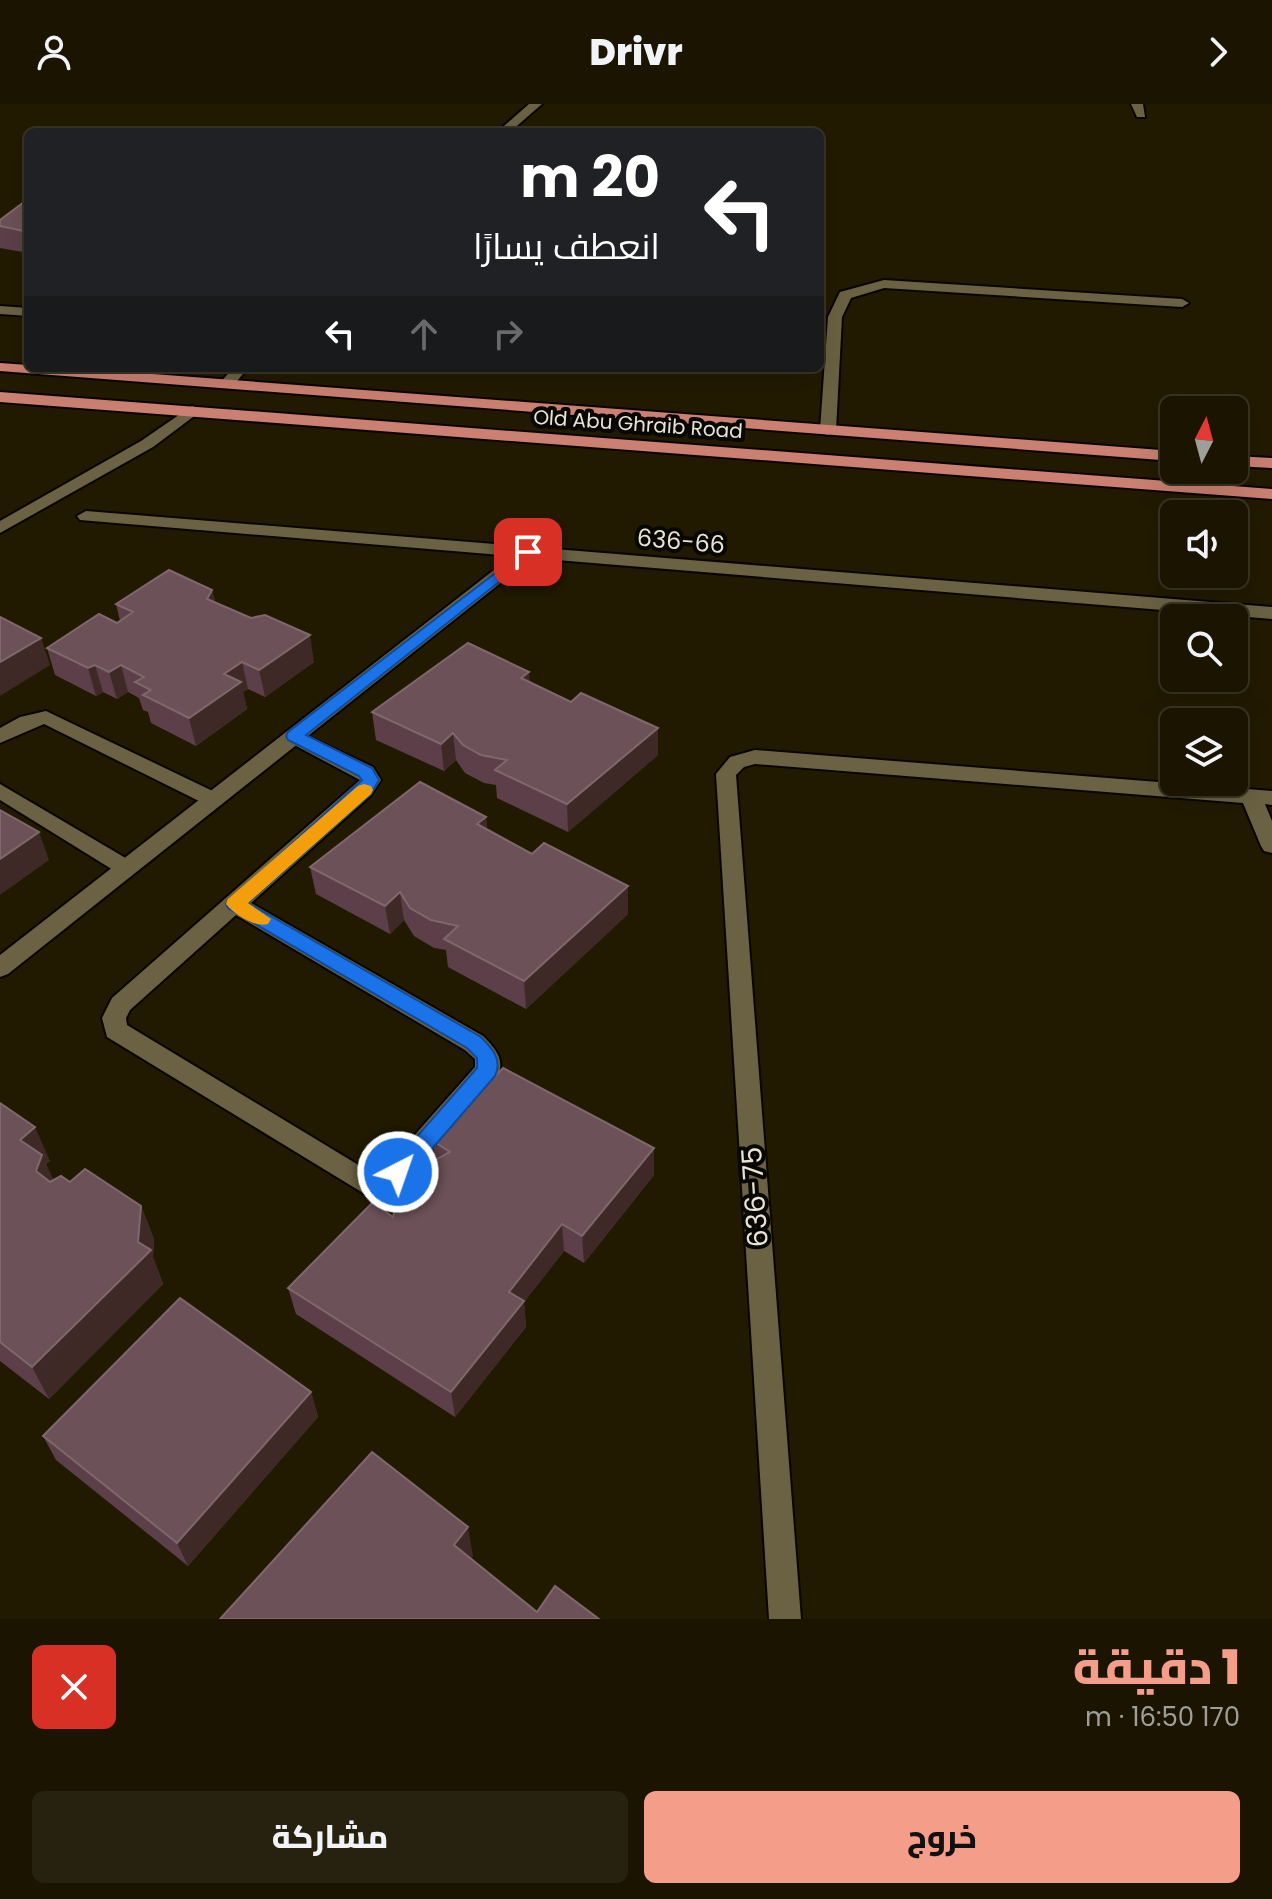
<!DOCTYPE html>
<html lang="ar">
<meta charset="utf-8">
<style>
:root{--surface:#1a1400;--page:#27210f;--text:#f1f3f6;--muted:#9f9e99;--line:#383322;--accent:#f49e89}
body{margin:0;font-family:Poppins,Cairo,sans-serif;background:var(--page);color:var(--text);direction:rtl;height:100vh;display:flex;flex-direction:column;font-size:30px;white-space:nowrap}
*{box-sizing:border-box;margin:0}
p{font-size:26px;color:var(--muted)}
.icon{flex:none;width:44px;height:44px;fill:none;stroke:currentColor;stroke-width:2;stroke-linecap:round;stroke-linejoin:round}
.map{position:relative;height:1515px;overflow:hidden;direction:ltr}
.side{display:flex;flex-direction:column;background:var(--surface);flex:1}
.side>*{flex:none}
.guide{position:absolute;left:24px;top:24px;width:800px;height:244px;border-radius:12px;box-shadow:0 8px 32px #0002,0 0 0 2px var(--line);direction:rtl;background:#202124;color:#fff;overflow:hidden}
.needle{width:52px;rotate:6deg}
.tools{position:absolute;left:1160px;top:292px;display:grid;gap:16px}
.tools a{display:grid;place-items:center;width:88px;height:88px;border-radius:12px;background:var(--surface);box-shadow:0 8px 32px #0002,0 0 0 2px var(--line);font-size:40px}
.pin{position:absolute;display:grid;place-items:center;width:68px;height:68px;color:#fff;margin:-34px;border-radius:16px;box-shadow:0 4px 12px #0006}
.me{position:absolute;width:88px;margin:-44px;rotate:41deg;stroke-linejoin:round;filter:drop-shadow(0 0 6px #0008)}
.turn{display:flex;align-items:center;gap:28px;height:168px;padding:0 32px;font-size:36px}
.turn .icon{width:104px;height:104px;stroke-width:2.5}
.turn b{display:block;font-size:56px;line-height:68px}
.lanes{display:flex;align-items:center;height:76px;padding:0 32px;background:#0003;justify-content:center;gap:40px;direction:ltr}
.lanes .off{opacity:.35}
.round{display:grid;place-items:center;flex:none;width:84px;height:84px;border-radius:12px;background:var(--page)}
.headline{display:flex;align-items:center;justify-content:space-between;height:136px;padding:0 32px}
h1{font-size:48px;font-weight:800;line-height:60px;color:var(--accent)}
.primary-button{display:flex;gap:16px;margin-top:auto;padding:16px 32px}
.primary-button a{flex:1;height:92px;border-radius:12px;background:var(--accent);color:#111;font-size:32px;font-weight:800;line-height:92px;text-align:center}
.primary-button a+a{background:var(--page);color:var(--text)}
header{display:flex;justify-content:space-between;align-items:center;height:104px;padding:0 32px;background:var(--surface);font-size:36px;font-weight:800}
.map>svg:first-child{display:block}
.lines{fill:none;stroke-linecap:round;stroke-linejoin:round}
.service-casing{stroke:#0b0500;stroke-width:4}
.minor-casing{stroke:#0b0500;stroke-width:4}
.trunk-casing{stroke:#0b0500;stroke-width:4}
.service{fill:#6a6242;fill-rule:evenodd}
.minor{fill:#6a6242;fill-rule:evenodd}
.trunk{fill:#cb8071;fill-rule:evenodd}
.wall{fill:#5c3f49}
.shaded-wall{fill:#3f2926}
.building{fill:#6c5158;stroke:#7f686b;stroke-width:2}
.route{fill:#1a73e8;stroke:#114b97;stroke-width:2}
.slow{fill:#f59e0b}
.labels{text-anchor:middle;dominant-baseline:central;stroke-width:8;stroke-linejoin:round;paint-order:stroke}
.far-street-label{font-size:20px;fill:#e8e3d2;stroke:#080600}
.street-label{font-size:24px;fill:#e8e3d2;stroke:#080600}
.near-street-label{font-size:28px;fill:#e8e3d2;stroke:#080600}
</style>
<header><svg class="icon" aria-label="forward" viewBox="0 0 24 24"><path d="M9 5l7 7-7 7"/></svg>Drivr<svg class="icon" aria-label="person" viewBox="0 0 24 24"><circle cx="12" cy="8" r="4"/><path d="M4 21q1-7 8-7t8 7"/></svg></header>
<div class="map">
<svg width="1272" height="1515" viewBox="0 0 1272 1515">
<rect width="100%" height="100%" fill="#221a00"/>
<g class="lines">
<defs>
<g id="service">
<polygon points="1131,0 1143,0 1145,13 1137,13"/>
<polygon points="884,176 1182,195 1189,199 1182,203 884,184 851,194 842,213 836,326 828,331 822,329 820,326 828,213 840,188"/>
<polygon points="46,607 221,691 225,696 221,701 207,701 44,620 0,639 0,624 20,613"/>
<path d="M294,626L373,663L381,676L371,691L251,799L483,932C495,944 506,956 497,973L407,1076L368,1092L107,933L102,914L112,894L360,676L287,637L284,632L287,627ZM236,811L465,946L475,955V963L389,1060L370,1068L127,921L126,914L130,906Z"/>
<polygon points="0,680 134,759 137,764 134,769 118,769 0,696"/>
</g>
<g id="minor">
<polygon points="529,0 542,0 510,28 497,28"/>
<polygon points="0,202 28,204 28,212 0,210"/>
<polygon points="233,264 248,264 232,283 222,283 219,280"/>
<polygon points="192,302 197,304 197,310 153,343 0,429 0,417 141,337"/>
<polygon points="86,407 1272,503 1272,515 532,454 8,870 0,873 0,851 512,452 80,416 77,412"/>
<polygon points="755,646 1272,687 1272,701 1265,700 1272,717 1272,749 1264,747 1261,742 1243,699 755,660 744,663 736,671 801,1515 769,1515 716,670 730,653"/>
</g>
<g id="trunk">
<polygon points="0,259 28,261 28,264 73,264 1174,347 1174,357 0,267"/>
<polygon points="0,288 1272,385 1272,395 0,298"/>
<polygon points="1234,352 1272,354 1272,364 1234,362"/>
</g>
</defs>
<use href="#service" class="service-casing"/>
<use href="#minor" class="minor-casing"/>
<use href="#trunk" class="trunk-casing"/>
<use href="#service" class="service"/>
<use href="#minor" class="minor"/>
<use href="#trunk" class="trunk"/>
</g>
<g class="wall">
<polygon points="28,95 28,149 0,144 0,116"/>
<polygon points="212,486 215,498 314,558 265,593 248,585 243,588 247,605 196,642 151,619 148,608 143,606 139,594 128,588 117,595 103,588 96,592 55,571 47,544 117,519 120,517 116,500"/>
<polygon points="530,578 658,651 568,728 497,694 496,681 484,679 465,669 456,656 444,667 376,636 372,608"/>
<polygon points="486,713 487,726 628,810 526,905 448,863 446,846 434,844 414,832 404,816 390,830 316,790 310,763"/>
<polygon points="0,999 50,1057 46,1060 53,1076 70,1078 141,1102 154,1135 153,1153 163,1180 49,1295 0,1257"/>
<polygon points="432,1036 654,1071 584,1159 564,1147 524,1198 526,1223 455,1313 296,1210 288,1184 393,1113 435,1056"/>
<polygon points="311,1288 318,1313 188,1462 56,1356 43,1332"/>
</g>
<g class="shaded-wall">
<polygon points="212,486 218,513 207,495"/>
<polygon points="310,531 314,558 265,593 259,566"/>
<polygon points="41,534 50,561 0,592 0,558"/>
<polygon points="242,558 248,585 243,588 247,605 196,642 189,614 224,570"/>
<polygon points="95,561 103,588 96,592 88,564"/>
<polygon points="121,561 128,588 117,595 109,568"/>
<polygon points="529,568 531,595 521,574"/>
<polygon points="658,624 658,651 568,728 567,700"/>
<polygon points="453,629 456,656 444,667 441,640"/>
<polygon points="486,713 488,741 477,720"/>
<polygon points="39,728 49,756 0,791 0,755"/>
<polygon points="628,782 628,810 526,905 524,877"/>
<polygon points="400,788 404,816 390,830 385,802"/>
<polygon points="35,1023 50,1057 46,1060 57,1084 51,1100 20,1036"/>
<polygon points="654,1044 654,1071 584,1159 582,1132"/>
<polygon points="141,1102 154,1135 153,1153 163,1180 49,1295 32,1263 138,1138"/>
<polygon points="562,1120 564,1147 524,1198 526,1223 455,1313 451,1288 509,1188"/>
<polygon points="311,1288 318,1313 188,1462 177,1439"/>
<polygon points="468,1423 473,1452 460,1470 454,1441"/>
</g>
<g class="building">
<polygon points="28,95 28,128 0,122 0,116"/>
<polygon points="169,466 212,486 207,495 251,514 265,511 310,531 259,566 242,558 224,570 241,578 189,614 143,591 151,586 135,578 144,573 121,561 109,568 95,561 88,564 47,544 99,510 117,519 133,508 116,500"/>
<polygon points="0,513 41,534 0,558"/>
<polygon points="468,539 529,568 521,574 571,598 581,589 658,624 567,700 495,666 507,656 481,651 463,641 453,629 441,640 372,608"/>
<polygon points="420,678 486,713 477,720 532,750 544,739 628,782 524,877 444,835 458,822 431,816 410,804 400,788 385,802 310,763"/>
<polygon points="0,706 39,728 0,755"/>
<polygon points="503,964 654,1044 582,1132 562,1120 509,1188 524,1197 451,1288 288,1184 373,1098 393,1113 400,1087 409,1075 421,1064 450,1048 432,1036"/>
<polygon points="0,999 35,1023 20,1036 42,1051 36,1067 50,1078 61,1072 70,1078 85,1065 141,1102 138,1138 151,1146 32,1263 0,1238"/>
<polygon points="180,1194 311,1288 177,1439 43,1332"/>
<polygon points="372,1348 468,1423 454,1441 537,1508 555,1482 599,1515 220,1515"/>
</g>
<path class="route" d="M528,444L535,448L533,451L306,631L372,664L379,676L371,690L248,799L481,933C492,944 503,956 495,972L406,1075L398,1077L391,1075L387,1068L391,1062L477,964V954L467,944L228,804L226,800L362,676L359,672L288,636L286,632L288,628Z"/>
<path class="slow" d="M364,680L371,682L373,686L371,690L248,799L271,815L268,820C255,824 234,810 226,800L228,795L358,682Z"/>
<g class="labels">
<g class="far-street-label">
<text transform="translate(638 320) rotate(4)">Old Abu Ghraib Road</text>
</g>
<g class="street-label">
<text transform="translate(681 437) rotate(5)">636-66</text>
</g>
<g class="near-street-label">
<text transform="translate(755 1093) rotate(-94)">636-75</text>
</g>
</g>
</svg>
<div class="tools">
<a><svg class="needle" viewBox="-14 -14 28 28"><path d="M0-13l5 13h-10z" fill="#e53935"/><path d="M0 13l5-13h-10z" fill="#9f9e99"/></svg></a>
<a><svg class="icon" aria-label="sound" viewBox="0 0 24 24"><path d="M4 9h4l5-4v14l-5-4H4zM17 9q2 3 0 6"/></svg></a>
<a><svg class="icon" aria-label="search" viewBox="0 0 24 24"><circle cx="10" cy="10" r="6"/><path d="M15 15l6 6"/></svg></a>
<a><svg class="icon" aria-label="layers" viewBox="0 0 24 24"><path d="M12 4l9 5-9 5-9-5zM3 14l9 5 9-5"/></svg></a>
</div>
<div class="pin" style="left:528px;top:448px;background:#d93025"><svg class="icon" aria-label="arrive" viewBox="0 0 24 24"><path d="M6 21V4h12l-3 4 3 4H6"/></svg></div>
<svg class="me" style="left:398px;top:1068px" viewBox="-20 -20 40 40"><circle r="17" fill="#1a73e8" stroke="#fff" stroke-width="3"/><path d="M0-11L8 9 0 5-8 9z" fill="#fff"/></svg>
<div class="guide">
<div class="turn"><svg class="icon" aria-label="left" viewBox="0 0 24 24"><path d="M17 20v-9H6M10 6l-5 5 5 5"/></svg><div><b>20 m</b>انعطف يسارًا</div></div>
<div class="lanes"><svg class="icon" aria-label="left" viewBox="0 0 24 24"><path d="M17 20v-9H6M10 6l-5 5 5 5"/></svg><svg class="icon off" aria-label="ahead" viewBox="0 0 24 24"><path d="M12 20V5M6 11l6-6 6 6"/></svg><svg class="icon off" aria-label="right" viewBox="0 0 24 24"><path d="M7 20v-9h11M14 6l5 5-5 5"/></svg></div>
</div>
</div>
<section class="side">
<div class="headline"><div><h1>1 دقيقة</h1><p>170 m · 16:50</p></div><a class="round" style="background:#d93025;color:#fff"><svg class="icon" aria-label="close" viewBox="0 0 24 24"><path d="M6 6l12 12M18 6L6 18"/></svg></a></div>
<div class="primary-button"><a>خروج</a><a>مشاركة</a></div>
</section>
